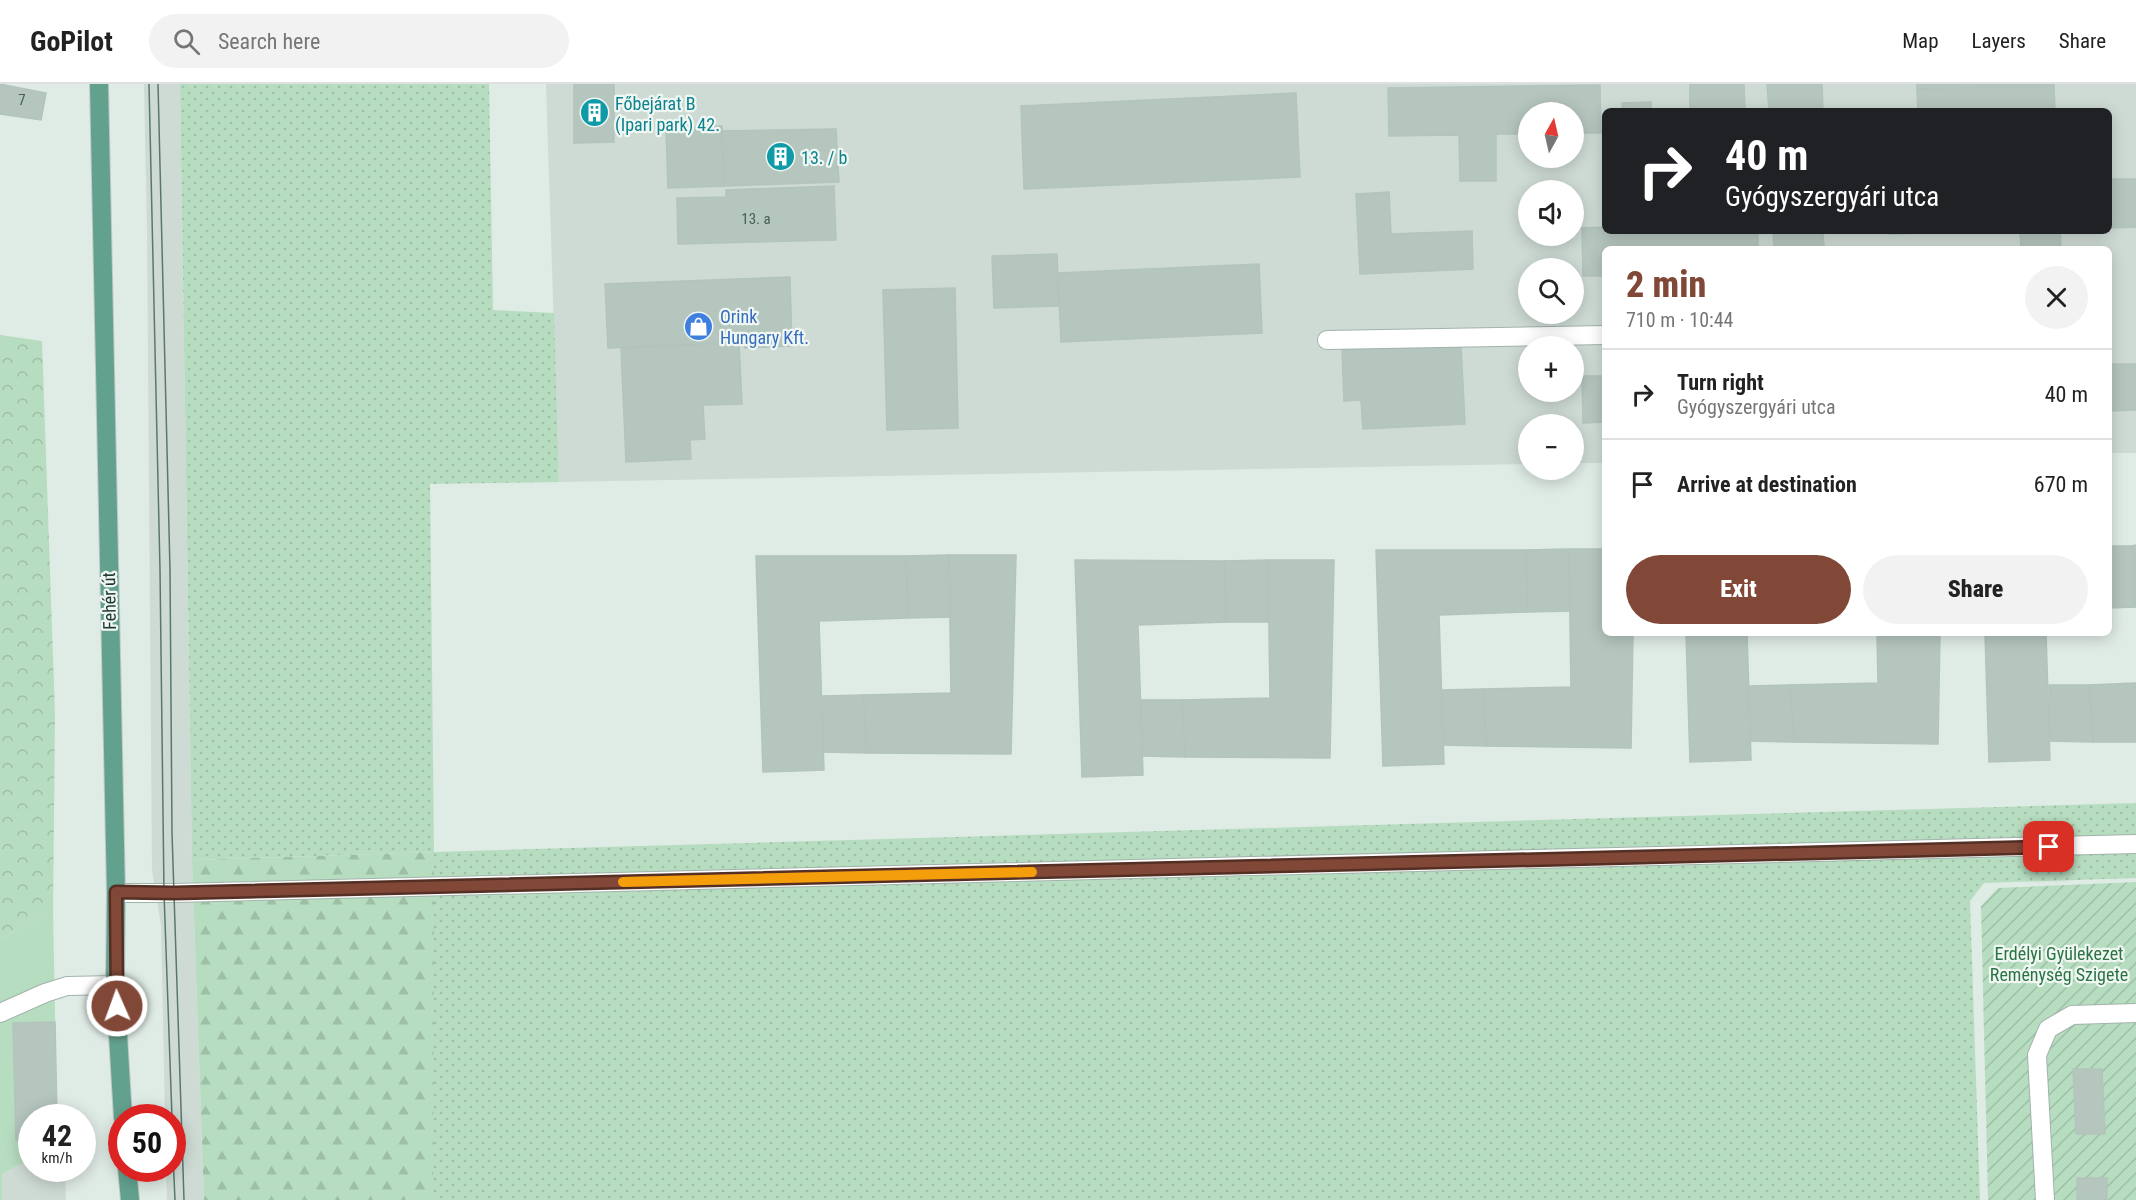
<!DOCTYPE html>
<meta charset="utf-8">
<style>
:root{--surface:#fff;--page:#f2f2f2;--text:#222;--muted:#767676;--line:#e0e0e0;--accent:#814838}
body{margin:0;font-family:"Roboto Condensed",sans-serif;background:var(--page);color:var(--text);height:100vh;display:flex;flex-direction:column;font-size:22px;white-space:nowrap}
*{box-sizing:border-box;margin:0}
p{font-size:20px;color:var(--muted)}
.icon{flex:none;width:33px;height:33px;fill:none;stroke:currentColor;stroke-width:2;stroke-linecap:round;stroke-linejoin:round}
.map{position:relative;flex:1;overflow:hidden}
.details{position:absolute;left:1602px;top:162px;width:510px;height:390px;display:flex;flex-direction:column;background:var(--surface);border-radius:9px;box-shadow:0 3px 15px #0003}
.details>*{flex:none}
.hud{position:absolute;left:1602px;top:24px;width:510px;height:126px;border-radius:9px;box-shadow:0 3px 15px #0003;background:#202124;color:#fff;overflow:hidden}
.needle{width:39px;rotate:8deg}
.buttons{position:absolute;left:1518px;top:18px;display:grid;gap:12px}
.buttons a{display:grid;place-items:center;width:66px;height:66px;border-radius:50%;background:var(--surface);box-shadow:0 3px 15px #0003;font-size:30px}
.speed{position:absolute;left:18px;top:1020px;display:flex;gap:12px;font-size:30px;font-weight:700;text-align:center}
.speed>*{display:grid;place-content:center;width:78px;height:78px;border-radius:50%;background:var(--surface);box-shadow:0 3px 15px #0003;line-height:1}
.speed small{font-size:15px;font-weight:400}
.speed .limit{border:9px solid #d22;background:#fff;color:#111}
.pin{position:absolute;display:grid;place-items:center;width:51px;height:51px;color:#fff;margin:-26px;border-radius:12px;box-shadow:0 3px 9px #0006}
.me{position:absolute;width:66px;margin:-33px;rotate:358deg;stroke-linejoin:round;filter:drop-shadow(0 0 4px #0008)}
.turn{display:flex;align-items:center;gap:21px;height:126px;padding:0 24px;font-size:27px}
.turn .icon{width:78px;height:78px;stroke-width:2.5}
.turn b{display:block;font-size:42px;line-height:51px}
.round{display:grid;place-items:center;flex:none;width:63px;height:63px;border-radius:32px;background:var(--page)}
.headline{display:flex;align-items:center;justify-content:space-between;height:102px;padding:0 24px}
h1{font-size:36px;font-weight:800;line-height:45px;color:var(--accent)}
.cta{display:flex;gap:12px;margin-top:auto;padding:12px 24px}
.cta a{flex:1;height:69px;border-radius:36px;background:var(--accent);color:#fff;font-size:24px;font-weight:800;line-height:69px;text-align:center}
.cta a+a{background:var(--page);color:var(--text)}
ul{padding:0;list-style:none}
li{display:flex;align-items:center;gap:18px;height:90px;padding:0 24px;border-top:2px solid var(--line)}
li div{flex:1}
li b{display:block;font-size:22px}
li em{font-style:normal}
header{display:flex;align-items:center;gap:36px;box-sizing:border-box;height:84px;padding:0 30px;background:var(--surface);border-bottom:2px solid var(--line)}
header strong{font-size:28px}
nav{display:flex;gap:33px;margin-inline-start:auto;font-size:21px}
.search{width:420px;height:54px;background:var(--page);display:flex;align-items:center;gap:15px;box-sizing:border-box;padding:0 21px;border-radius:33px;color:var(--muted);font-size:22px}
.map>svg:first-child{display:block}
.built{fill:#cedbd4;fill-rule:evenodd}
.grass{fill:url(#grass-dots)}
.forest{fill:url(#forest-firs)}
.park{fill:url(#park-crowns)}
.garden{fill:url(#garden-furrows)}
.pitch{fill:#b7ddc0}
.building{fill:#b5c6be;stroke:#b2c4bc;stroke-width:1.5}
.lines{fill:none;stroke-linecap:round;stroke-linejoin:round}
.minor-casing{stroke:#a2b3ac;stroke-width:20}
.major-casing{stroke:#c1c8c6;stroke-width:20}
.minor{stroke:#fff;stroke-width:18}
.major{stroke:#63a18f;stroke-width:18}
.tram{stroke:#5a776e;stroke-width:1.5}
.route-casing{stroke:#542f24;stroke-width:15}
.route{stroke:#814838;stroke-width:10}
.slow{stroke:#f59e0b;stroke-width:10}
.labels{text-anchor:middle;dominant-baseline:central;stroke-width:4.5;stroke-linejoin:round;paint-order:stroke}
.number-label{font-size:15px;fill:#455e56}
.culture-label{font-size:18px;fill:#0d838f;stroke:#f0f7f3;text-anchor:start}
.shop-label{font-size:18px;fill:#366cbe;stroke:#f0f7f3;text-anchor:start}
.street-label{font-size:18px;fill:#203b33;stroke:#f0f7f3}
.park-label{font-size:18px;fill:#2a7344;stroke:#f0f7f3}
</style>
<header>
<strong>GoPilot</strong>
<div class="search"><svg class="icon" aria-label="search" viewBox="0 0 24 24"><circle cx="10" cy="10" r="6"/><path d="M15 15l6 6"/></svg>Search here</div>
<nav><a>Map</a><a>Layers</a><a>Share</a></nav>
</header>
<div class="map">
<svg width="2136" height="1116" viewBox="0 0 2136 1116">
<defs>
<pattern id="grass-dots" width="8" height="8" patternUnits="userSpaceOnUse" patternTransform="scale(1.5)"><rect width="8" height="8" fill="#b7ddc0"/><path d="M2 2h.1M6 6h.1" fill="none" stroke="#9dbfa5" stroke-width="1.8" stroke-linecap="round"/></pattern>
<pattern id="forest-firs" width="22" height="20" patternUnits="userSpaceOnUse" patternTransform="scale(1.5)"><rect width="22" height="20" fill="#b7ddc0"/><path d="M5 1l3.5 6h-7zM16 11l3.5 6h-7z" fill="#9dbfa5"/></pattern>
<pattern id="park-crowns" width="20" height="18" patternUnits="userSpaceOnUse" patternTransform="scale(1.5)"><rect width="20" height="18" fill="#b7ddc0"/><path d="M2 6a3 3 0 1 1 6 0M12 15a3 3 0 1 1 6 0" fill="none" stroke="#9dbfa5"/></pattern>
<pattern id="garden-furrows" width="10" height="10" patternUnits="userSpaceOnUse" patternTransform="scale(1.5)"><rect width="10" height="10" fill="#b7ddc0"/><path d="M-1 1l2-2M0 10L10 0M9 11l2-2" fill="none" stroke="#9dbfa5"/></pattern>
</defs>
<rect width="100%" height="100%" fill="#dfebe5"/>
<g class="built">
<polygon points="144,0 180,0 192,776 204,1116 167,1116 166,1085 172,1084 172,1034 165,1033 161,841 152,786 147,143"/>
<path d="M546,0H2136V369H2109V165H1605V379H1574V340H1528V380L559,398ZM1605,27H2109V147H1605ZM1528,28H1574V74H1528ZM1528,106H1574V152H1528ZM1528,184H1574V230H1528ZM1528,262H1574V308H1528Z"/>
<polygon points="22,1079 31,1079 32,1084 65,1085 66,1116 2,1116 2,1090"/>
</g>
<polygon class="grass" points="180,0 489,0 493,226 554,229 559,398 430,400 434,768 2136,719 2136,794 1984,799 1970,817 1980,1116 433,1116 433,768 192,776"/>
<polygon class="forest" points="434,768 433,1116 204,1116 192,776"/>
<polygon class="park" points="0,251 42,257 55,631 53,827 0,855"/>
<polygon class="garden" points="2136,798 2136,1116 1988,1116 1981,822 1998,804"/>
<polygon class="pitch" points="53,827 57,1033 32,1034 31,1079 22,1079 2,1090 2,1116 0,1116 0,855"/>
<g class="building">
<polygon points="0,0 46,9 41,36 0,30"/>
<polygon points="574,0 614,0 614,58 574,59"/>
<polygon points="1690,0 1744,0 1745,27 1690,27"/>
<polygon points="1767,0 1822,0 1823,27 1769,27"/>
<polygon points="1917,0 2054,0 2054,2 1917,5"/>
<polygon points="1600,1 1601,49 1574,49 1574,28 1528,28 1528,50 1496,50 1496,97 1460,97 1459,51 1389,52 1388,4"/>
<polygon points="2054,2 2055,27 1918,27 1917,5"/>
<polygon points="1296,9 1300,93 1024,105 1021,22"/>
<polygon points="1651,18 1651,27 1623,27 1622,19"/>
<polygon points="722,42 724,102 668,104 666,44"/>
<polygon points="836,45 839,98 724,102 722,47"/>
<polygon points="2109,95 2136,95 2136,143 2109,144"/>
<polygon points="834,102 836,156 678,160 677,114 726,113 726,106"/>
<polygon points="1389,108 1391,150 1472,147 1473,185 1360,190 1356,110"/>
<polygon points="1605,143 1605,147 1758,147 1758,165 1605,165 1605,192 1583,192 1582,144"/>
<polygon points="1773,147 1823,147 1824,165 1774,165"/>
<polygon points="1889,147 2005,147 1889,150"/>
<polygon points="2020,147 2060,147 2061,165 2021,165"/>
<polygon points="1057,170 1059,222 994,224 992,172"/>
<polygon points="1259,180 1262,249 1061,258 1058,189"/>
<polygon points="790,193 792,262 745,264 745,258 608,264 605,200"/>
<polygon points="955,204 958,344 887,346 883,206"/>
<polygon points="739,259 742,320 703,321 705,355 690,356 691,375 626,378 621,264"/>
<polygon points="1461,261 1465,340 1363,345 1361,316 1344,317 1342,265"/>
<polygon points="2109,280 2136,280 2136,326 2109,327"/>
<polygon points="1582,292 1605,292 1605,338 1583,339"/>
<polygon points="2136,461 2136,523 2134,523 2132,462"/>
<polygon points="2109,462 2132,462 2134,523 2109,524"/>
<polygon points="1569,465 1570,527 1527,528 1526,466"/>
<polygon points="1569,465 1605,465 1605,549 1633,549 1631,664 1486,662 1483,605 1571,603"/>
<polygon points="1376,466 1526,466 1527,528 1439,531 1444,680 1383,682"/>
<polygon points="949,471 1016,471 1011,670 867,669 863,611 951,609"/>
<polygon points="949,471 950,533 908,534 906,472"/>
<polygon points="756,472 906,472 908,534 819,537 824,686 763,688"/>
<polygon points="1075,476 1225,477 1226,538 1138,541 1143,691 1082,693"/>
<polygon points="1268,476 1268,538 1226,538 1225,477"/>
<polygon points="1268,476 1334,476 1330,674 1185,673 1182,616 1270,614"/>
<polygon points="1686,549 1747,549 1751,676 1690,678"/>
<polygon points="1877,549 1940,549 1938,660 1794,658 1790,601 1878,599"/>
<polygon points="1985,549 2046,549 2050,676 1989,678"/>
<polygon points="2136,599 2136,658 2093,658 2089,601"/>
<polygon points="1790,601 1794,658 1750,657 1749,602"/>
<polygon points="2049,601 2089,601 2093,658 2050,657"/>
<polygon points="1483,605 1486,662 1443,661 1442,606"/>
<polygon points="863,611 867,669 824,668 823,612"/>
<polygon points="1141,616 1182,616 1185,673 1142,672"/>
<polygon points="55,938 57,1034 32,1034 32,1056 16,1056 13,939"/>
<polygon points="2073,985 2102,985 2105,1050 2076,1050"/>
<rect x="2077" y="1094" width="30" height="22"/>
</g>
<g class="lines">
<defs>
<g id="minor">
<polyline points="1327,256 1605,251"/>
<polyline points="116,809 174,809 2136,760"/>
<polyline points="0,929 45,909 67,902 115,901"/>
<polyline points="2045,1116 2037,971 2048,945 2072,931 2136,929"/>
</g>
<g id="major">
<polyline points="99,0 116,809 115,901 123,1034"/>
<polyline points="127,1084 130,1116"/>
</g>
</defs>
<use href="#minor" class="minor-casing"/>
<use href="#major" class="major-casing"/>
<use href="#minor" class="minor"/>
<use href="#major" class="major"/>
<g class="tram">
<polyline points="149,0 160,486 164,809 172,1034"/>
<polyline points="158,0 170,486 172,749 184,1116"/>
<polyline points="172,1049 175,1116"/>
</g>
</g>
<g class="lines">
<defs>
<polyline id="route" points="117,922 116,808 174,809 2049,763"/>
</defs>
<use href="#route" class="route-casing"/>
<use href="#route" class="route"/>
<polyline class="slow" points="623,798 1032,788"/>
</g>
<defs>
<symbol id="building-disc" viewBox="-11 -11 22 22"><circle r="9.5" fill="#0f9aa8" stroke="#f0f7f3"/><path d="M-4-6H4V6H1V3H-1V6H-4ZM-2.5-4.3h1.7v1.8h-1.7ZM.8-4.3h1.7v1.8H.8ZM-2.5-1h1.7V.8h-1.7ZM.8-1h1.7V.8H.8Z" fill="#fff"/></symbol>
<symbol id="shop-disc" viewBox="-11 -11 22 22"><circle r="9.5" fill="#3f7fe0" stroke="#f0f7f3"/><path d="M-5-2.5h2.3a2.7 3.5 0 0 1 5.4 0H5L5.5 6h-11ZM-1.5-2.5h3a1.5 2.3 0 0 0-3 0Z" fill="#fff"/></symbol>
</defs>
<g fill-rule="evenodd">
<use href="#building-disc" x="578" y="12" width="33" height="33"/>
<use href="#building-disc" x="764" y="56" width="33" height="33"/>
<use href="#shop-disc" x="682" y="226" width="33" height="33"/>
</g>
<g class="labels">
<g class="number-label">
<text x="22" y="16">7</text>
<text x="756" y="135">13. a</text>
</g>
<g class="culture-label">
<text x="615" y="19">Főbejárat B<tspan x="615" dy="21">(Ipari park) 42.</tspan></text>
<text x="801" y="73">13. / b</text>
</g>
<g class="shop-label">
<text x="720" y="232">Orink<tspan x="720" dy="21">Hungary Kft.</tspan></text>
</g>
<g class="street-label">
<text transform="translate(109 517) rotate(-91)">Fehér út</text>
</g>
<g class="park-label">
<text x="2059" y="869">Erdélyi Gyülekezet<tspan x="2059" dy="21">Reménység Szigete</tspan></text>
</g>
</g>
</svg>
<div class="buttons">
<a><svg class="needle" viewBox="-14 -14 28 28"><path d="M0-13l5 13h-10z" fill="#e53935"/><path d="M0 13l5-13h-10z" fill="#767676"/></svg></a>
<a><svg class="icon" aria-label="sound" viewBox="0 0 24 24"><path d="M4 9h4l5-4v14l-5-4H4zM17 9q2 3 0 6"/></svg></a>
<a><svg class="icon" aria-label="search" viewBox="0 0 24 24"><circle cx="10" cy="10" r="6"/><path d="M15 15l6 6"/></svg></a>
<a>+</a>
<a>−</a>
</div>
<div class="speed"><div>42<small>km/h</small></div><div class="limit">50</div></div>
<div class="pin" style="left:2049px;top:763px;background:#d93025"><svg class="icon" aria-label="arrive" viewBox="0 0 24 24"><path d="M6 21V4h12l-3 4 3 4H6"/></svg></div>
<svg class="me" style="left:117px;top:922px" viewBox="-20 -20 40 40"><circle r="17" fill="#814838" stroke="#fff" stroke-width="3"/><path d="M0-11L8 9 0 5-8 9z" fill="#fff"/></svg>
<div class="hud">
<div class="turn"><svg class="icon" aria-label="right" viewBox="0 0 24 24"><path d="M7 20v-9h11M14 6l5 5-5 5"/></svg><div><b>40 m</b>Gyógyszergyári utca</div></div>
</div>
<section class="details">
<div class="headline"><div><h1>2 min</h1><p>710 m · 10:44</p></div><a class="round"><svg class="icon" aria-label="close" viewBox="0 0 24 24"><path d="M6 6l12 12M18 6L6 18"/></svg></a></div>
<ul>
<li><svg class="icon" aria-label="right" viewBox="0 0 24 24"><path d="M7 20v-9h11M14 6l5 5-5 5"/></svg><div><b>Turn right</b><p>Gyógyszergyári utca</p></div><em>40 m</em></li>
<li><svg class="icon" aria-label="arrive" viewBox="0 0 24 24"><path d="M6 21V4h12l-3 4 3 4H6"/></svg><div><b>Arrive at destination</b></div><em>670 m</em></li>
</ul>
<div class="cta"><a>Exit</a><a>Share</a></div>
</section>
</div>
